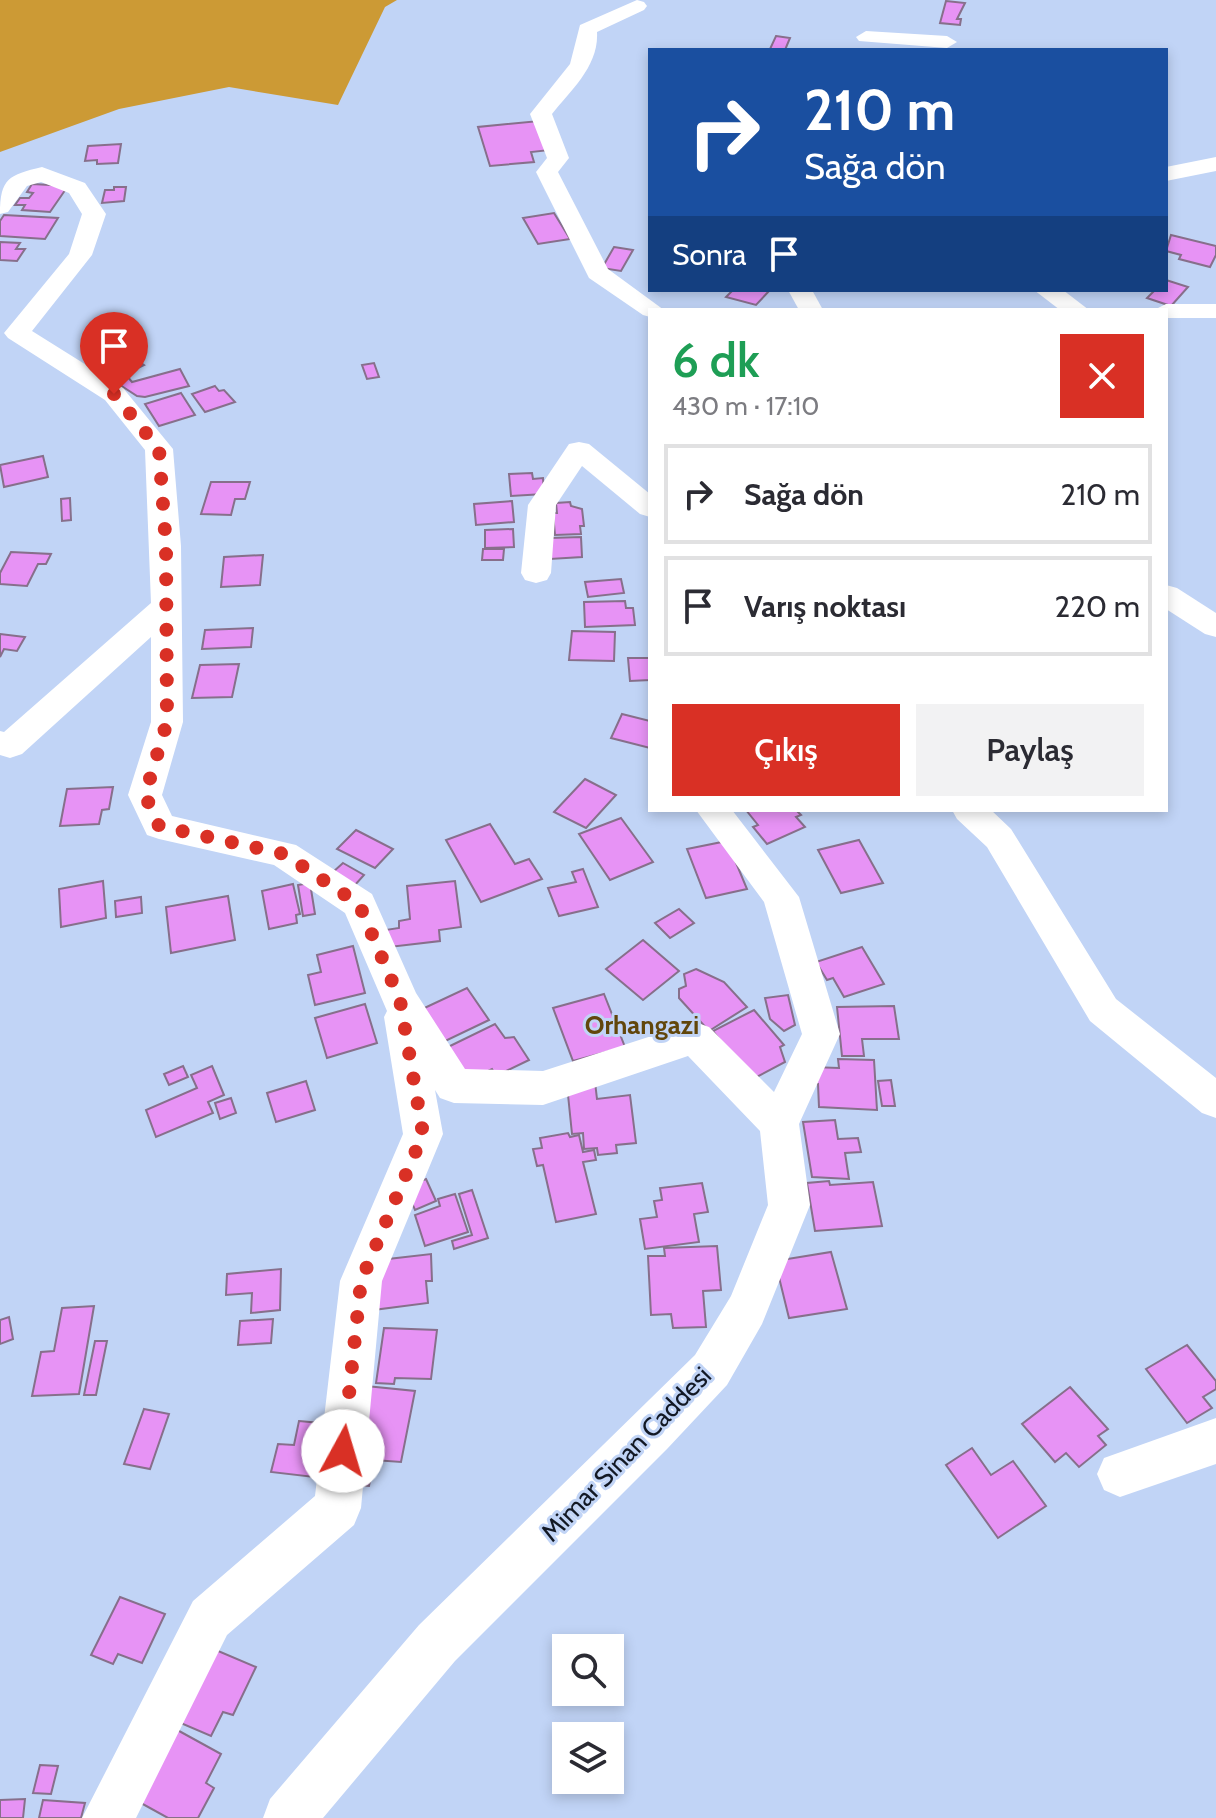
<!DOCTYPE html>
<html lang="tr">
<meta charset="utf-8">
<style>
:root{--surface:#fff;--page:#f2f2f3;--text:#2b2b33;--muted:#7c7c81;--line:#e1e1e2;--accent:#d93025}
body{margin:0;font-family:Cabin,sans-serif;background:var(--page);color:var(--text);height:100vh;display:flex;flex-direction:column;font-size:30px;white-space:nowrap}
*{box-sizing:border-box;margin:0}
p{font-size:26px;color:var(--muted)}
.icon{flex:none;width:44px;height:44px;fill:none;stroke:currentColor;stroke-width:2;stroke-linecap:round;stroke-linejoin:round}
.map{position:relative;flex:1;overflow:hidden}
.sheet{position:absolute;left:648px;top:308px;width:520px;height:504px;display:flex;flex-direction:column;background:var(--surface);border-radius:0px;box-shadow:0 4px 12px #0003}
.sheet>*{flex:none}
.banner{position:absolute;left:648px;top:48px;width:520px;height:244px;border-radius:0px;box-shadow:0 4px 12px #0003;background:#1a4fa0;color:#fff;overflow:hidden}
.buttons{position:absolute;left:552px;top:1634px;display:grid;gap:16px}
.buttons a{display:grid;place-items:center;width:72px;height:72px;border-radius:0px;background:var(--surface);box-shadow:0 4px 12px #0003;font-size:40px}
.pin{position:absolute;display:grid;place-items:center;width:68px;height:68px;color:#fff;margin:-82px -34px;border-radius:50% 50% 50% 0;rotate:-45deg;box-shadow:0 0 8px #0007}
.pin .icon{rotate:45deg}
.me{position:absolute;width:88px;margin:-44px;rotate:6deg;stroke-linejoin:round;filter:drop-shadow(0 0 6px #0008)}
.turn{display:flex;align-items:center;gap:28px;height:168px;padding:0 24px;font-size:36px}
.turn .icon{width:104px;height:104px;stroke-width:2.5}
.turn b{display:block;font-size:56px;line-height:68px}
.then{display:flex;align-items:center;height:76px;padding:0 24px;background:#0003;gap:16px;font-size:30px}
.round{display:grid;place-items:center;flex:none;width:84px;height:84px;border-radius:0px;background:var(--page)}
.summary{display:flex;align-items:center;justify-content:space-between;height:136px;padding:0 24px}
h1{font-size:48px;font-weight:600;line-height:60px;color:#1e9e55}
.cta{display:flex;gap:16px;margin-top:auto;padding:16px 24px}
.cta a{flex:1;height:92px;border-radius:0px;background:var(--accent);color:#fff;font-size:32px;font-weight:600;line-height:92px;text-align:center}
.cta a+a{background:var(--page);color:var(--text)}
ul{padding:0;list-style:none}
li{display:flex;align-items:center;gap:24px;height:100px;margin:0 16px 12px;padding:0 8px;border:4px solid var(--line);border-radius:0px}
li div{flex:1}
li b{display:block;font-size:30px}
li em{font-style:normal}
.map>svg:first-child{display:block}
.forest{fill:#cc9a35}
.building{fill:#e793f5;stroke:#876f8b;stroke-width:2}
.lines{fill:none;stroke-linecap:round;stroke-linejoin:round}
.minor{fill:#fff;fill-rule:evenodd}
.route{stroke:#d93025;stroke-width:14;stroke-dasharray:0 25.2}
.labels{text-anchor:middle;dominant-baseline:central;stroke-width:6;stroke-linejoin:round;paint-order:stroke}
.quarter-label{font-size:26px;font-weight:bold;fill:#61460b;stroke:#c1d4f6}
.near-street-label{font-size:26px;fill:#121824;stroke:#c1d4f6}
</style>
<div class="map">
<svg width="1216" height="1818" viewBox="0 0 1216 1818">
<rect width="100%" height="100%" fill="#c1d4f6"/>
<polygon class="forest" points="0,0 397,0 385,7 338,105 229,87 119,109 0,152"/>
<g class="building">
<polygon points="946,1 965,3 957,19 961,19 960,25 940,23"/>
<polygon points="776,36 790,38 785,50 770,49"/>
<polygon points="539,121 550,150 531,152 534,162 490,166 478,127"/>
<polygon points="121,144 118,163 97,164 97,160 85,161 88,146"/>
<polygon points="32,184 68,186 50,212 22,210 25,205 15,205 20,198 29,198 33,193 27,192"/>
<polygon points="114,187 126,187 124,201 102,203 105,190 114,190"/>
<polygon points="554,213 570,239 538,244 523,218"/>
<polygon points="4,215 58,218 45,239 0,236 0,221"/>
<polygon points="1171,235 1216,246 1216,255 1210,267 1179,259 1181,255 1166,251"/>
<polygon points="0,242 20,243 16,249 25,249 17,261 0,260"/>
<polygon points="614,247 633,250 621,271 602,268"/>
<polygon points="1166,280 1188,287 1171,306 1147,298 1155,290 1166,290"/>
<polygon points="733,290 770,290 756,305 726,297"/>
<polygon points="124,351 144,365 113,380 93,365"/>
<polygon points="374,363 379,377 367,379 362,365"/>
<polygon points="180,369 189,386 145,397 137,396 114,381 127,376 132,382"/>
<polygon points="215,386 219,391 224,390 235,402 205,412 192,394"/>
<polygon points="181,393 195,415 159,426 145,404"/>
<polygon points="43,456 48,477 4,487 0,465"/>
<polygon points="532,473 533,479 543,478 544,494 511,496 509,474"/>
<polygon points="211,482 250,482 245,499 235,499 231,515 201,514"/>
<polygon points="70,498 71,520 62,521 61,499"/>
<polygon points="512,501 514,522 476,525 474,504"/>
<polygon points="570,502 571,506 582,509 584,526 580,526 581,534 555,535 553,513 557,513 556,503"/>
<polygon points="513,529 514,547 485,548 485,530"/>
<polygon points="581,537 582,557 550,559 549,538"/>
<polygon points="483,549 504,549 503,560 482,560"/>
<polygon points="11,552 51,554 46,564 38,564 27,586 0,584 0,573"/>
<polygon points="263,555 260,585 221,587 224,557"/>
<polygon points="621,579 624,593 588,597 585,582"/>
<polygon points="625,601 626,608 633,608 635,625 585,627 584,602"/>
<polygon points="253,628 251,647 202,649 205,630"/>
<polygon points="572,631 615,632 614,661 569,660"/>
<polygon points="0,634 25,637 17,651 4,649 0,657"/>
<polygon points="628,658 650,658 650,680 630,681"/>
<polygon points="239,664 232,697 192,698 200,665"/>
<polygon points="622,714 650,721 650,748 611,738"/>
<polygon points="585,779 616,795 586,828 554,812"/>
<polygon points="113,787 109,809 102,810 99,824 60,826 67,789"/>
<polygon points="746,810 796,810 801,815 796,817 805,827 767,844 753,827 758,825"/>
<polygon points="621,818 653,862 610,880 579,834"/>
<polygon points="490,824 515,864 529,859 542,879 481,902 446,840"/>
<polygon points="356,830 393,849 375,868 337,849"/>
<polygon points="859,840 883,883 841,893 818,850"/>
<polygon points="727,841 747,889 706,898 687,849"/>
<polygon points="343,863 364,875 355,885 333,872"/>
<polygon points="583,869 598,907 559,916 548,888 576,882 572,872"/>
<polygon points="103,881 106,918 61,927 59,889"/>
<polygon points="455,881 461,927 439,930 440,941 381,948 379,931 399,928 399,921 410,919 407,886"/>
<polygon points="310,883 315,914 303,916 298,885"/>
<polygon points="293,884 300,914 296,915 297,923 269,929 262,891"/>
<polygon points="228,896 235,940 171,953 166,907"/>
<polygon points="141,897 142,913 116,917 115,901"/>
<polygon points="679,909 694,923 670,938 655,923"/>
<polygon points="643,940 679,971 643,1000 606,969"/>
<polygon points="353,946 365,993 315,1005 308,975 321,972 317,955"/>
<polygon points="862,947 884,984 844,997 833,978 827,980 816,962"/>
<polygon points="696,969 724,982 747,1007 709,1031 679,998 679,989 686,986 684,974"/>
<polygon points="467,988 489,1020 439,1044 418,1011"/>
<polygon points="604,994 625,1047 573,1061 553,1008"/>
<polygon points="788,995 795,1025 784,1031 770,1019 765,998"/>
<polygon points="365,1004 377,1043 327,1058 315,1018"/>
<polygon points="894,1006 899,1039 862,1039 864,1056 842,1056 837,1007"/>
<polygon points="754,1010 784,1045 780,1047 785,1062 751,1080 713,1031"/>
<polygon points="495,1024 505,1038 514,1037 529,1060 496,1076 492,1069 469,1080 448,1047"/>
<polygon points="838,1059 874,1060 877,1110 819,1107 818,1084 812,1084 811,1067 839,1068"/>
<polygon points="183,1066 188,1077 169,1085 164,1074"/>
<polygon points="212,1066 224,1095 208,1102 213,1113 156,1137 146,1110 197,1088 191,1075"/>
<polygon points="891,1080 895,1106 882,1106 878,1081"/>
<polygon points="306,1081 315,1110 276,1122 267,1093"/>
<polygon points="595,1082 597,1099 630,1095 636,1143 616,1145 617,1153 598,1155 597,1148 584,1149 583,1133 572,1134 567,1085"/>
<polygon points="231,1098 236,1113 220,1119 215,1103"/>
<polygon points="835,1120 838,1139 858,1138 861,1152 845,1153 849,1179 812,1177 803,1122"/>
<polygon points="568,1133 570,1137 579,1135 583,1152 594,1150 596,1160 583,1162 596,1214 556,1222 543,1165 537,1166 533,1149 542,1148 540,1138"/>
<polygon points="426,1179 436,1201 415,1210 405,1187"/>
<polygon points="829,1181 830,1185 873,1182 882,1226 815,1231 807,1183"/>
<polygon points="702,1183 708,1212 694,1214 699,1242 645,1249 640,1219 657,1217 654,1201 662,1200 660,1188"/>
<polygon points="472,1190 488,1238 454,1249 452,1241 472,1235 459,1194"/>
<polygon points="455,1194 468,1232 425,1246 415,1215 440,1206 438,1199"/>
<polygon points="717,1246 721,1290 703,1291 706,1327 673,1328 671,1314 651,1315 648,1256 665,1256 664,1248"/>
<polygon points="831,1252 847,1309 789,1318 775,1261"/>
<polygon points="431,1254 432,1281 426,1281 428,1303 373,1310 371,1261"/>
<polygon points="281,1269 280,1310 251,1313 252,1293 226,1295 227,1274"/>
<polygon points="94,1306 79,1394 32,1396 41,1352 54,1351 62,1308"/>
<polygon points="9,1317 13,1339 0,1344 0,1320"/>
<polygon points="273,1319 271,1343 238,1345 240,1321"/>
<polygon points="384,1328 437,1330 431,1379 395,1378 394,1384 376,1383"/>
<polygon points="95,1341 107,1341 96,1395 84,1395"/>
<polygon points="1187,1345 1216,1381 1216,1389 1203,1397 1212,1408 1187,1423 1146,1369"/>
<polygon points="366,1386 415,1391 401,1462 374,1460 369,1486 346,1484"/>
<polygon points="1070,1387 1108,1429 1098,1436 1106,1445 1079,1467 1066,1453 1055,1462 1022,1424"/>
<polygon points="144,1409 169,1414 150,1469 124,1464"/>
<polygon points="299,1421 342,1425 331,1479 271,1472 278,1444 294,1445"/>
<polygon points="972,1448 991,1475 1013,1461 1046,1506 998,1538 946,1465"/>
<polygon points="120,1597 165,1614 142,1663 118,1654 113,1664 91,1655"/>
<polygon points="204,1645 256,1667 233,1715 223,1712 211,1736 169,1718"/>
<polygon points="170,1726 221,1754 206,1783 214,1788 198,1818 168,1818 130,1797"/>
<polygon points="40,1765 58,1766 51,1794 33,1793"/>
<polygon points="25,1799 23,1818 0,1818 0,1800"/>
<polygon points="43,1800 85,1803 81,1818 39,1818"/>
</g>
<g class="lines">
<g class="minor">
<path d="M637,0L644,2L647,6L644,10L597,32C599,66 571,90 552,114L569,158L558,172L608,269L664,310H650V317L643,315L589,278L536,172L547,158L530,114L570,64L580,25Z"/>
<polygon points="866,31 947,36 957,42 947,48 859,41 856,37"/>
<polygon points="1216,157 1216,171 1166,181 1166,167"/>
<path d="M42,167L85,183L106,214L92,255L32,331L123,388L173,449L181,546L183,722L162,795L172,816L296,845L372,894L416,993L465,1069L543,1071L695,1022L709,1027L774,1092L802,1034L764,902L696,810H732L799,897L840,1034L799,1124L810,1205L762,1324L727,1385L667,1449L455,1661L323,1818H263L270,1799L419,1625L695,1355L731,1296L768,1205L760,1131L688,1056L543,1105L454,1103L440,1098L435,1090L443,1134L382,1281L361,1508L354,1525L227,1635L136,1818H82L193,1601L315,1496L340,1281L403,1134L384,1017L387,1011L345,913L274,865L159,839L147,835L128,795L151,722V637L22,754L10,758L0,755V731L4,732L151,603L145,450L105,400L8,338L4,333L69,254L82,214L69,193L41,182L27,186L8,212L0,214C0,178 9,175 42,167Z"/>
<polygon points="788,290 812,290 823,310 799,310"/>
<polygon points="1034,290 1063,290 1089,310 1060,310"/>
<polygon points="1166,304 1216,304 1216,318 1166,318 1166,310 1154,310"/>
<polygon points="579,442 589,444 650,494 650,517 640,514 582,466 556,505 551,573 547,580 536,583 525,580 521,573 528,505 569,444"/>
<polygon points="1166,585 1177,588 1216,613 1216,637 1205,634 1166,609"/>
<polygon points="952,810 991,810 1011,829 1116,999 1216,1078 1216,1118 1202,1113 1090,1021 987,847 957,819"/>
<polygon points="1216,1418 1216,1464 1120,1497 1104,1490 1097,1474 1104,1458"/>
</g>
</g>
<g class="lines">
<polyline class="route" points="114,394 159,449 166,546 167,722 145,795 159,826 284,854 359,904 400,1000 423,1134 361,1281 343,1451"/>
</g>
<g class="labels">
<g class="quarter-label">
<text x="642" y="1025">Orhangazi</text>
</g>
<g class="near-street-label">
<text transform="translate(626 1454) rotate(-46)">Mimar Sinan Caddesi</text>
</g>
</g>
</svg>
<div class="buttons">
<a><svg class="icon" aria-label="search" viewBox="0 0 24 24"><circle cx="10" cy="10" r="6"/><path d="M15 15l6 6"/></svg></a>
<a><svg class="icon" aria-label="layers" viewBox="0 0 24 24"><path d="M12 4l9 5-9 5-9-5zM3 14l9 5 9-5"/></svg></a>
</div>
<div class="pin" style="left:114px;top:394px;background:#d93025"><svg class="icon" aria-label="arrive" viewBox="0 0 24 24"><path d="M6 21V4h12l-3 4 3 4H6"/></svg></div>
<svg class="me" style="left:343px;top:1451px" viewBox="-20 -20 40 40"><circle r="19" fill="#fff"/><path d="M0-13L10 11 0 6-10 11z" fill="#d93025"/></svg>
<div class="banner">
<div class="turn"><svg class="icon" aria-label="right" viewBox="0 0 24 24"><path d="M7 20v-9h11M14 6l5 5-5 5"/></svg><div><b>210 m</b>Sağa dön</div></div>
<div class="then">Sonra<svg class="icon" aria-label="arrive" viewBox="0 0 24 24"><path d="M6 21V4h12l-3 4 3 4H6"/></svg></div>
</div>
<section class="sheet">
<div class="summary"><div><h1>6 dk</h1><p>430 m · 17:10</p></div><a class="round" style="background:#d93025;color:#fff"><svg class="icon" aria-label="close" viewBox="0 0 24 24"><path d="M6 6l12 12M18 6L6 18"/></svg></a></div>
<ul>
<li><svg class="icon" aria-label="right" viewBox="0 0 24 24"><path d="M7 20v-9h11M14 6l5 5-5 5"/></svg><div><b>Sağa dön</b></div><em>210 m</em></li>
<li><svg class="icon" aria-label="arrive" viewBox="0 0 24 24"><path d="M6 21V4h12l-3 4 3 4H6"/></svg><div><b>Varış noktası</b></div><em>220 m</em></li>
</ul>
<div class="cta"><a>Çıkış</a><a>Paylaş</a></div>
</section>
</div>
